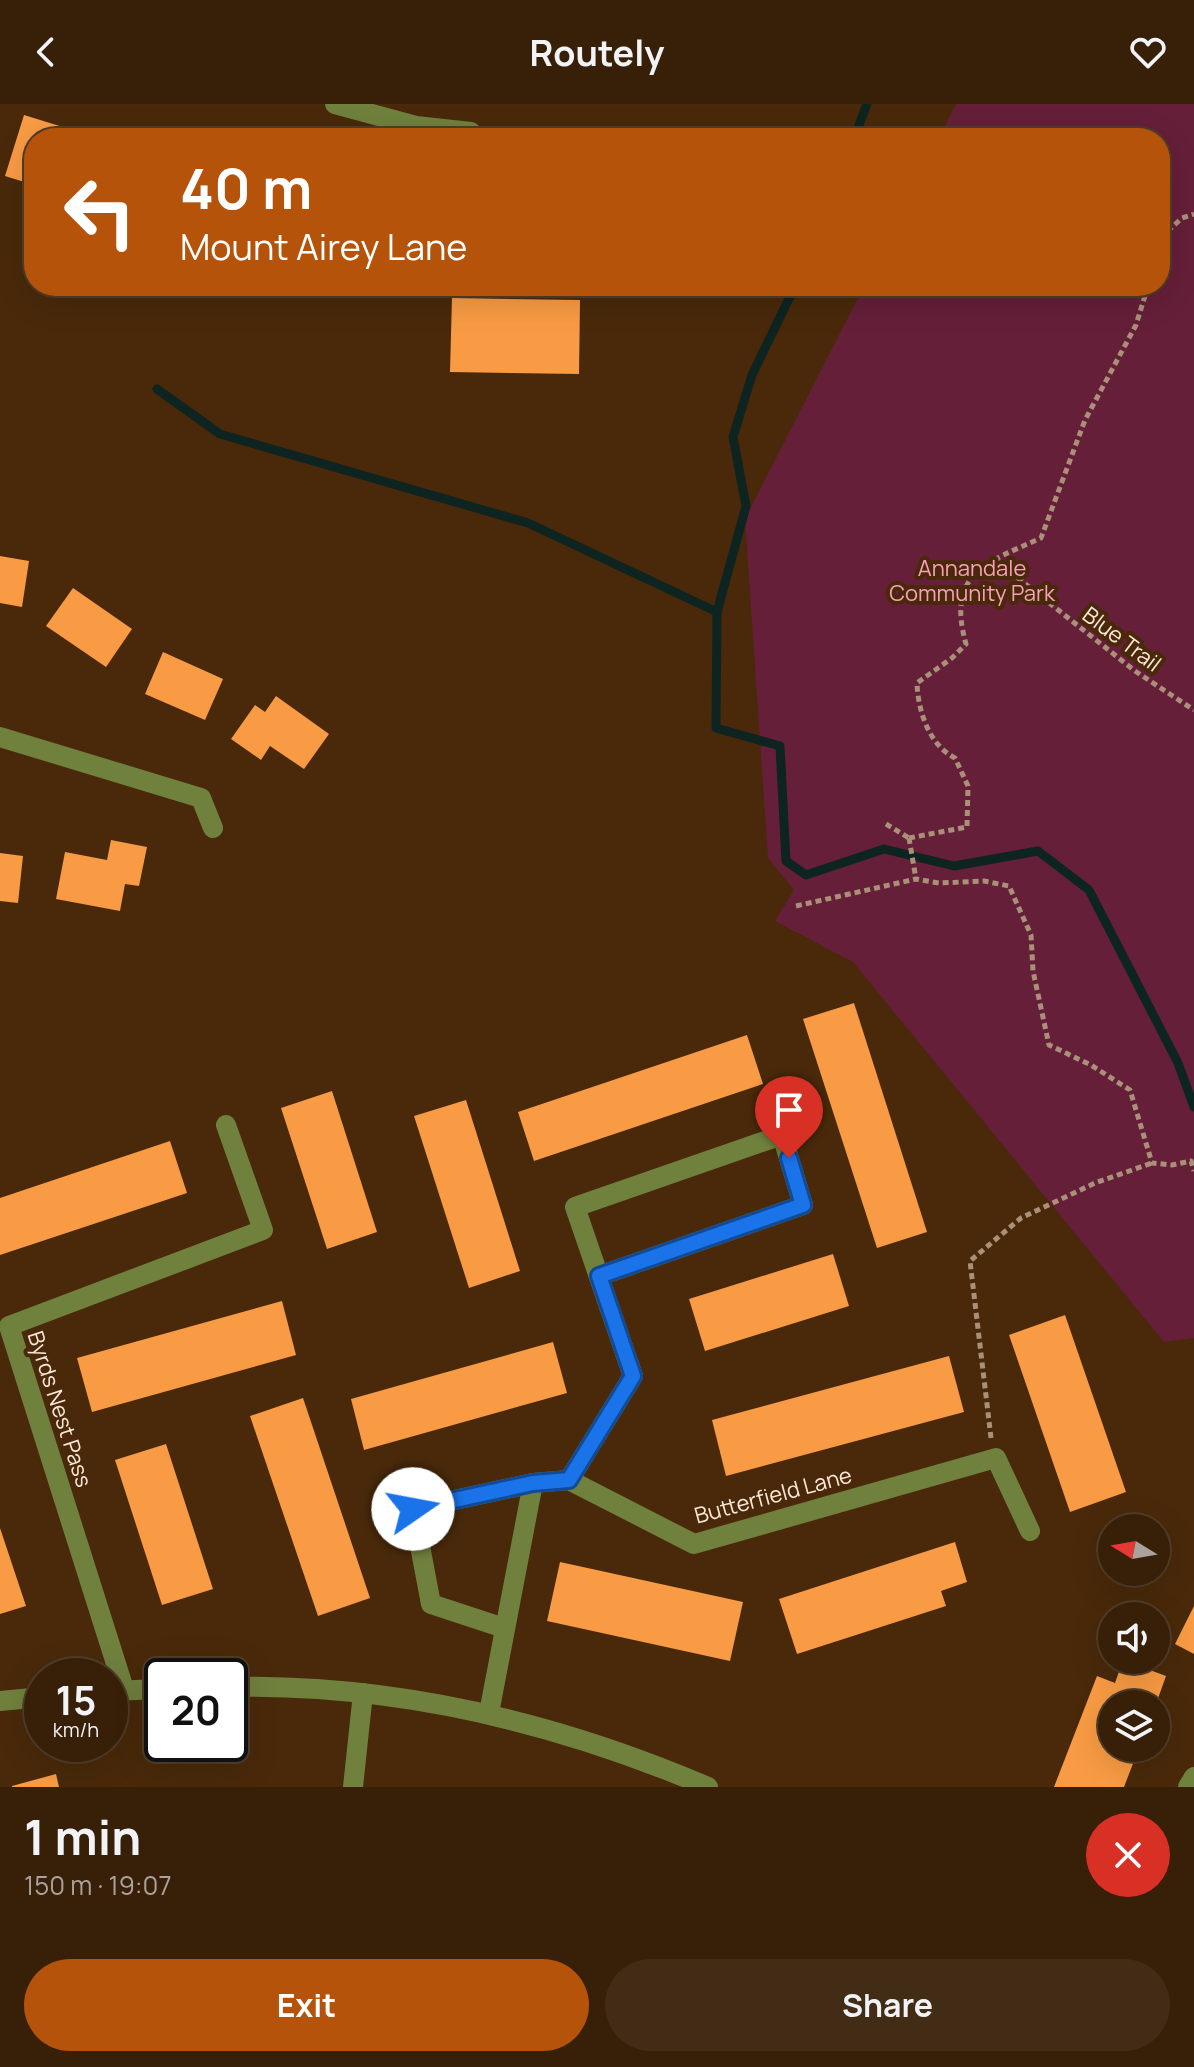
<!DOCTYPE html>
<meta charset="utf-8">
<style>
:root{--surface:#371f08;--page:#422c16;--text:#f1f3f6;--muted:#aaa29c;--line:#513d29;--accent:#b45309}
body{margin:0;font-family:Manrope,sans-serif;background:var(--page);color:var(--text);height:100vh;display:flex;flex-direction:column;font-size:30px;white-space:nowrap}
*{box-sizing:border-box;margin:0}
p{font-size:26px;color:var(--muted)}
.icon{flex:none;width:44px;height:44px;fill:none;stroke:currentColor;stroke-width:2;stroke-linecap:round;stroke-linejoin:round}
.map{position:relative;height:1683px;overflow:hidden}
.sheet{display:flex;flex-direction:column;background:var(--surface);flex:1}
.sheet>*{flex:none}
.guide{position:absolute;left:24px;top:24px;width:1146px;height:168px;border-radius:32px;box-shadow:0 8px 32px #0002,0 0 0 2px var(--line);background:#b45309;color:#fff;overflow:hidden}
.needle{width:52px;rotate:281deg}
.buttons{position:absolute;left:1098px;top:1410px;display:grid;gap:16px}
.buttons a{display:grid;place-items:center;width:72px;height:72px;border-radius:50%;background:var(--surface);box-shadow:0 8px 32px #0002,0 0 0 2px var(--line);font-size:40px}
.speed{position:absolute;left:24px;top:1554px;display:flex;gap:16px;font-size:40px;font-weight:700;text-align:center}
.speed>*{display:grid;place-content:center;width:104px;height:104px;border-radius:50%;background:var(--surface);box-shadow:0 8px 32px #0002,0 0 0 2px var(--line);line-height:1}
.speed small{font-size:20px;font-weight:400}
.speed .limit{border:4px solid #111;border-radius:12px;background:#fff;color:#111}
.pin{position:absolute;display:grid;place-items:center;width:68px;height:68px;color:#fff;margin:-82px -34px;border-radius:50% 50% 50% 0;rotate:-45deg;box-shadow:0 0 8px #0007}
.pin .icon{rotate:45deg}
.me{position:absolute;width:88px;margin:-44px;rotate:78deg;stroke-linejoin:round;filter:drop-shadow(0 0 6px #0008)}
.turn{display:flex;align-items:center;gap:28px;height:168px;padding:0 24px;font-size:36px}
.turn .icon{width:104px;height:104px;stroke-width:2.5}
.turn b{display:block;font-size:56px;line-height:68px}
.round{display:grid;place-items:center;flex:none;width:84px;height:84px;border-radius:42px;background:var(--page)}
.overview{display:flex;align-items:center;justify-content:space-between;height:136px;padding:0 24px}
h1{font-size:48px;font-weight:700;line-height:60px}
.button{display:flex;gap:16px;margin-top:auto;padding:16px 24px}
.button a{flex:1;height:92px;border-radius:48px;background:var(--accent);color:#fff;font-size:32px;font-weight:700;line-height:92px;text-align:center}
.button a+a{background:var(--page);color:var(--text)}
header{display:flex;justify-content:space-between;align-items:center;height:104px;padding:0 24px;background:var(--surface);font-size:36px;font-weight:700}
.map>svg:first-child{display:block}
.green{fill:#651f39}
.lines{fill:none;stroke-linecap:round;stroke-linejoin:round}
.stream{stroke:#0e2420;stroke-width:9}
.building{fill:#f89b44}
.path{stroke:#aa9079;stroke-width:5;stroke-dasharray:6 4;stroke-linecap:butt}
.minor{stroke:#70803d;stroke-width:20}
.route-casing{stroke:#114b97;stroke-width:20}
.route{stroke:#1a73e8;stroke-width:14}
.labels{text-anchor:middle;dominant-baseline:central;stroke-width:8;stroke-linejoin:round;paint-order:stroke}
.park-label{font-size:22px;fill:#f7a0ba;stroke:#49290a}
.street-label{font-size:22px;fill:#fde8d7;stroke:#49290a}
</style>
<header><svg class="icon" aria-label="back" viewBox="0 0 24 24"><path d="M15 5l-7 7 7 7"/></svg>Routely<svg class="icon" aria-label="heart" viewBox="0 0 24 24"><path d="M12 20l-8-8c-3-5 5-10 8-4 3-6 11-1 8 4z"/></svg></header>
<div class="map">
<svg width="1194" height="1683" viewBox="0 0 1194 1683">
<rect width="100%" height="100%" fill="#49290a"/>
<polygon class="green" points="956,0 1194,0 1194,1234 1164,1238 853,858 775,817 794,786 768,754 745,415 864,182 1160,182 1160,34 939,34"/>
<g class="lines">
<g class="stream">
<polyline points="854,34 867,0"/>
<polyline points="157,285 220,330 528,419 717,508 716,624 780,642 786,757 806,771 884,745 954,762 1038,747 1089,786 1178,959 1194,1003"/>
<polyline points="717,508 746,402 733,333 752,271 795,182"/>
</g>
</g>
<g class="building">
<polygon points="24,11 79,28 77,34 34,34 34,81 5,72"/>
<polygon points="452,194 580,196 579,270 450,268"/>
<polygon points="0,452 29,457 22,503 0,499"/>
<polygon points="73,484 132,525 106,563 46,522"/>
<polygon points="163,548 223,575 205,616 145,590"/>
<polygon points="276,592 329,630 304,665 270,642 261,656 231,635 255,601 265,608"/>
<polygon points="111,736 147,743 139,782 125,780 120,807 56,795 65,748 107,756"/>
<polygon points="0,749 23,752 18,799 0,797"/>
<polygon points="854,899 927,1128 877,1144 803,915"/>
<polygon points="747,931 763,980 534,1057 518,1008"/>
<polygon points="332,987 377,1128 327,1145 281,1004"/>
<polygon points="466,996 520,1167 469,1184 414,1012"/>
<polygon points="170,1037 187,1089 0,1151 0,1094"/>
<polygon points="833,1150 849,1202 705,1247 689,1195"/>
<polygon points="282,1197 296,1251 92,1308 77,1254"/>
<polygon points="1065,1211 1126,1388 1070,1408 1009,1231"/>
<polygon points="553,1238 567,1289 364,1346 351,1295"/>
<polygon points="949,1252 964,1308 726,1372 712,1316"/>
<polygon points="303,1294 370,1494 318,1512 250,1312"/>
<polygon points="166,1340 213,1485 162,1501 115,1356"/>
<polygon points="0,1424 26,1502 0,1510"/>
<polygon points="955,1438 967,1478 941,1487 946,1502 797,1550 779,1495"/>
<polygon points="560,1458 743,1498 730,1557 547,1517"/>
<polygon points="1194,1502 1194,1550 1175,1540"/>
<polygon points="1123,1556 1166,1572 1156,1600 1112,1600 1112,1644 1139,1644 1124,1683 1054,1683 1097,1572 1115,1579"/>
<polygon points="56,1670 59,1683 12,1683 12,1682"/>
</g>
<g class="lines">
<g class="path">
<polyline points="1160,134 1182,114 1194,110"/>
<polyline points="994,455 1135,567 1194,606"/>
<polyline points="886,720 909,734"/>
<path d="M909,734L967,723L968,682L955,654C929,641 918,607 917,579L952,554L966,540C946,469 986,459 1041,434L1085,316L1136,221L1148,182"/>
<polyline points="909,734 916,775"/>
<polyline points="796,802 916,775 939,779 984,777 1009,782 1031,831 1033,867 1049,941 1091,961 1130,986 1152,1059 1172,1061 1191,1057 1194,1067"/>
<polyline points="991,1334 970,1157 1021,1114 1095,1079 1152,1059"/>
</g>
<g class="minor">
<polyline points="335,0 416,22 471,28"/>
<polyline points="0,633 201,694 213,724"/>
<polyline points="569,1376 633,1272 575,1103 782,1031 803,1101 599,1172"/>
<polyline points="504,1524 431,1500 413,1405 533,1379"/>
<path d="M230,1583C397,1580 556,1618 708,1683"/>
<polyline points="124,1585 9,1222 263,1126 226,1021"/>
<polyline points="110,1587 162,1585"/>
<polyline points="0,1597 42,1593"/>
<polyline points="489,1609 533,1379 569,1376 694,1440 996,1354 1030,1427"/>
<polyline points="353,1683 363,1589"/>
<polyline points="1188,1683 1194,1673"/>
</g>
</g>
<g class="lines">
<defs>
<polyline id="route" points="413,1405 533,1379 569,1376 633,1272 599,1172 803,1101 789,1054"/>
</defs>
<use href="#route" class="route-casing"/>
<use href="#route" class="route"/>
</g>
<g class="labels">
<g class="park-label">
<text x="972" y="464">Annandale<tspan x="972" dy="25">Community Park</tspan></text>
</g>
<g class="street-label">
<text transform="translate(1122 535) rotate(37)">Blue Trail</text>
<text transform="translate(60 1305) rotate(72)">Byrds Nest Pass</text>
<text transform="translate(773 1391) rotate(-15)">Butterfield Lane</text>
</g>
</g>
</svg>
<div class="buttons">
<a><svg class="needle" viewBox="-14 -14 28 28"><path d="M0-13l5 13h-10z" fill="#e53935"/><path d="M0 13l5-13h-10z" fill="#aaa29c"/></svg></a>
<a><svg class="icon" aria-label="sound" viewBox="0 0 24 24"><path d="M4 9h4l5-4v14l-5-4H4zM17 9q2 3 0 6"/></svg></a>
<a><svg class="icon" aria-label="layers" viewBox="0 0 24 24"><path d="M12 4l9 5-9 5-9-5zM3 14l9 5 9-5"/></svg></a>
</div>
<div class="speed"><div>15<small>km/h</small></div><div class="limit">20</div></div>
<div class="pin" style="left:789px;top:1054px;background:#d93025"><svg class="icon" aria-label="arrive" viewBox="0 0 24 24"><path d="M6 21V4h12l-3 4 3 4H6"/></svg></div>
<svg class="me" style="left:413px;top:1405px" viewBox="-20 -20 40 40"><circle r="19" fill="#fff"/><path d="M0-13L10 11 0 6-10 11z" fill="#1a73e8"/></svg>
<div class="guide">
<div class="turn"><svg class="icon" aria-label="left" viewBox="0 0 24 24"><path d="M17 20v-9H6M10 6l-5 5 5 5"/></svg><div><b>40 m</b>Mount Airey Lane</div></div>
</div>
</div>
<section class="sheet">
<div class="overview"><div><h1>1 min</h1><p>150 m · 19:07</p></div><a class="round" style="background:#d93025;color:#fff"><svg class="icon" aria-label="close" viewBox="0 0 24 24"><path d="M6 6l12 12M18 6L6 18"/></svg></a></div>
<div class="button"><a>Exit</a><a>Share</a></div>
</section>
